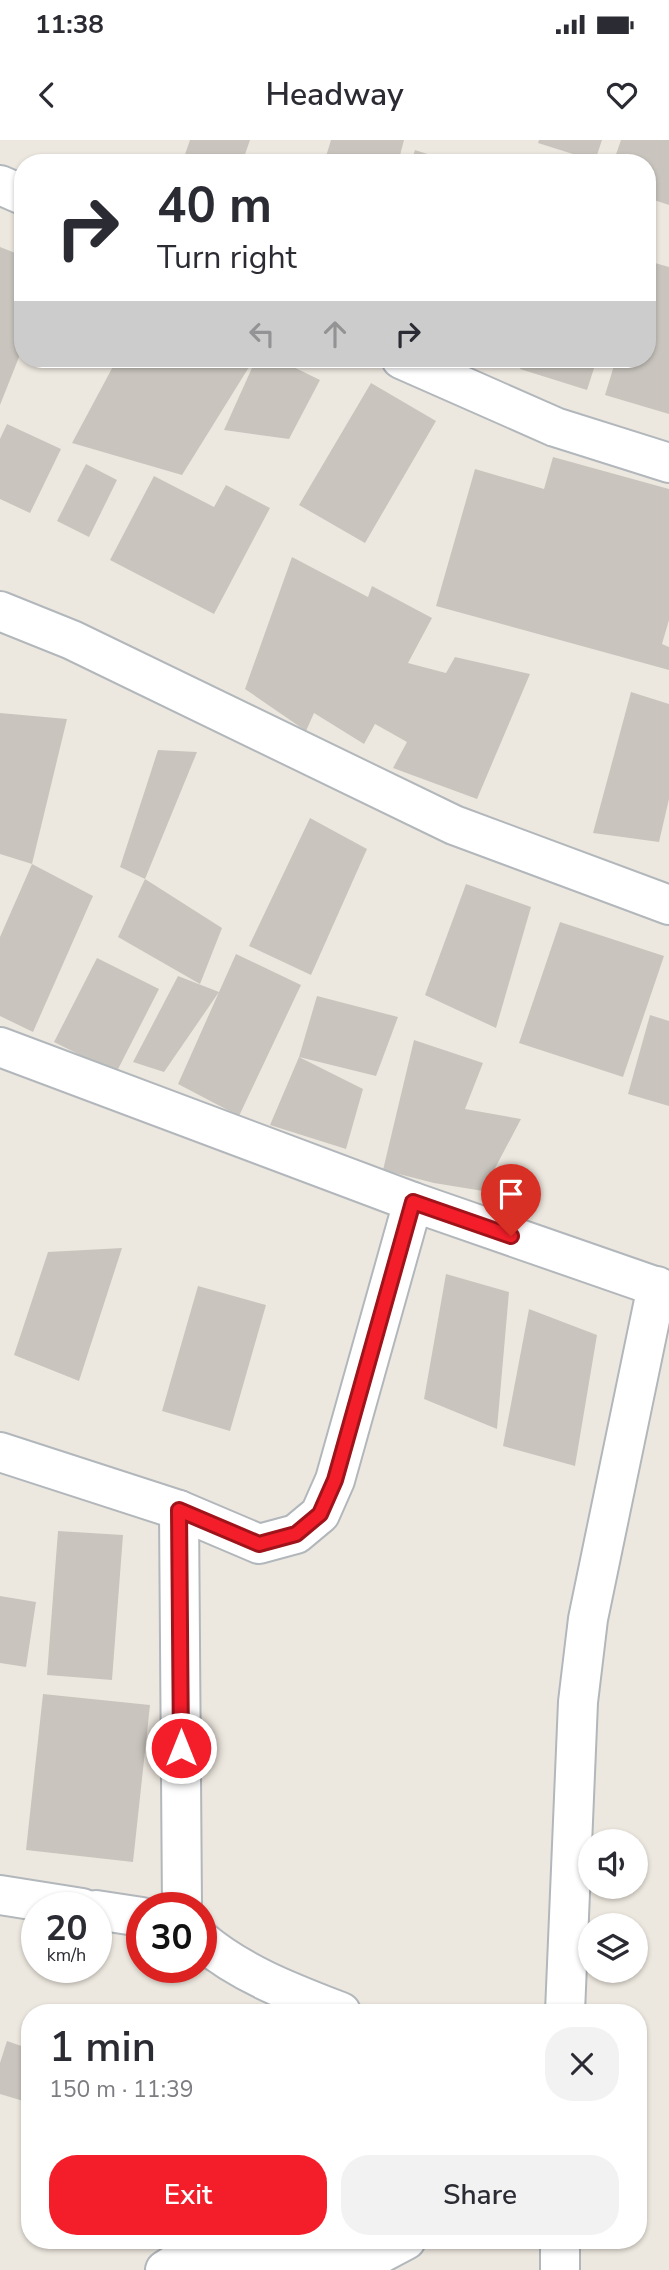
<!DOCTYPE html>
<meta charset="utf-8">
<style>
:root{--surface:#fff;--page:#f2f2f3;--text:#2b2b33;--muted:#7c7c81;--accent:#f41e2a}
body{margin:0;font-family:"Nunito Sans",sans-serif;background:var(--page);color:var(--text);height:100vh;display:flex;flex-direction:column;font-size:26px;white-space:nowrap}
*{box-sizing:border-box;margin:0}
p{font-size:23px;color:var(--muted)}
.icon{flex:none;width:38px;height:38px;fill:none;stroke:currentColor;stroke-width:2;stroke-linecap:round;stroke-linejoin:round}
.map{position:relative;flex:1;overflow:hidden}
.details{position:absolute;left:21px;top:1864px;width:626px;height:245px;display:flex;flex-direction:column;background:var(--surface);border-radius:28px;box-shadow:0 2px 5px #0004}
.details>*{flex:none}
.hud{position:absolute;left:14px;top:14px;width:642px;height:214px;border-radius:28px;box-shadow:0 2px 5px #0004;background:#fff;color:var(--text);overflow:hidden}
.fabs{position:absolute;left:578px;top:1689px;display:grid;gap:14px}
.fabs a{display:grid;place-items:center;width:70px;height:70px;border-radius:50%;background:var(--surface);box-shadow:0 2px 5px #0004;font-size:35px}
.speed{position:absolute;left:21px;top:1752px;display:flex;gap:14px;font-size:35px;font-weight:700;text-align:center}
.speed>*{display:grid;place-content:center;width:91px;height:91px;border-radius:50%;background:var(--surface);box-shadow:0 2px 5px #0004;line-height:1}
.speed small{font-size:18px;font-weight:400}
.speed .limit{border:10px solid #d22;background:#fff;color:#111}
.pin{position:absolute;display:grid;place-items:center;width:60px;height:60px;color:#fff;margin:-72px -30px;border-radius:50% 50% 50% 0;rotate:-45deg;box-shadow:0 0 7px #0007}
.pin .icon{rotate:45deg}
.me{position:absolute;width:77px;margin:-38px;rotate:0deg;stroke-linejoin:round;filter:drop-shadow(0 0 5px #0008)}
.turn{display:flex;align-items:center;gap:24px;height:147px;padding:0 28px;font-size:32px}
.turn .icon{width:91px;height:91px;stroke-width:2.5}
.turn b{display:block;font-size:49px;line-height:60px}
.lanes{display:flex;align-items:center;height:66px;padding:0 28px;background:#0003;justify-content:center;gap:35px;direction:ltr}
.lanes .off{opacity:.35}
.round{display:grid;place-items:center;flex:none;width:74px;height:74px;border-radius:28px;background:var(--page)}
.headline{display:flex;align-items:center;justify-content:space-between;height:119px;padding:0 28px}
h1{font-size:42px;font-weight:600;line-height:52px}
.primary-button{display:flex;gap:14px;margin-top:auto;padding:14px 28px}
.primary-button a{flex:1;height:80px;border-radius:28px;background:var(--accent);color:#fff;font-size:28px;font-weight:600;line-height:80px;text-align:center}
.primary-button a+a{background:var(--page);color:var(--text)}
.status{display:flex;justify-content:space-between;align-items:center;height:49px;padding:0 35px;background:var(--surface);direction:ltr}
.status svg{height:19px;fill:currentColor}
header{display:flex;justify-content:space-between;align-items:center;height:91px;padding:0 28px;background:var(--surface);font-size:32px;font-weight:600}
.map>svg:first-child{display:block}
.building{fill:#c9c5be}
.lines{fill:none;stroke-linecap:round;stroke-linejoin:round}
.street-casing{stroke:#b2b7bb;stroke-width:42}
.street{stroke:#fff;stroke-width:38}
.route-casing{stroke:#9f141b;stroke-width:18}
.route{stroke:#f41e2a;stroke-width:12}
</style>
<div class="status"><b>11:38</b><svg viewBox="0 0 49 12"><path d="M0 12V9h3v3zM5 12V6h3v6zM10 12V3h3v9zM15 12V0h3v12zM26 1h20v11H26zM47 4h2v5h-2z"/></svg></div>
<header><svg class="icon" aria-label="back" viewBox="0 0 24 24"><path d="M15 5l-7 7 7 7"/></svg>Headway<svg class="icon" aria-label="heart" viewBox="0 0 24 24"><path d="M12 20l-8-8c-3-5 5-10 8-4 3-6 11-1 8 4z"/></svg></header>
<div class="map">
<svg width="669" height="2130" viewBox="0 0 669 2130">
<rect width="100%" height="100%" fill="#ede8df"/>
<g class="building">
<polygon points="190,0 250,0 242,23 182,23"/>
<polygon points="331,0 404,0 398,23 324,23"/>
<polygon points="539,0 602,0 595,21 538,3"/>
<polygon points="621,0 669,0 669,65 648,58 648,23 613,23"/>
<polygon points="415,10 452,22 452,23 411,23"/>
<polygon points="0,107 23,116 23,207 0,265"/>
<polygon points="648,121 669,127 669,274 605,255 616,219 648,219"/>
<polygon points="117,219 254,219 182,335 72,303"/>
<polygon points="256,219 277,219 320,240 289,299 224,290"/>
<polygon points="524,219 597,219 587,250 520,229"/>
<polygon points="371,243 436,281 365,403 299,365"/>
<polygon points="7,284 61,309 30,373 0,359 0,299"/>
<polygon points="553,317 669,349 669,480 662,504 669,507 669,530 436,466 475,329 544,349"/>
<polygon points="86,324 117,340 89,397 57,381"/>
<polygon points="154,336 214,367 226,345 270,368 214,474 110,420"/>
<polygon points="292,417 368,457 372,446 432,478 408,523 446,533 455,517 530,534 477,659 393,628 407,602 375,584 364,604 314,573 306,591 245,549"/>
<polygon points="631,552 669,564 669,659 659,702 593,693"/>
<polygon points="0,573 67,579 32,724 0,714"/>
<polygon points="158,610 197,612 145,739 120,727"/>
<polygon points="310,678 367,709 311,835 249,806"/>
<polygon points="32,724 93,756 33,892 0,876 0,797"/>
<polygon points="145,739 222,788 200,844 118,797"/>
<polygon points="466,744 531,767 496,888 425,855"/>
<polygon points="560,782 664,816 623,937 519,903"/>
<polygon points="236,814 301,845 239,976 178,944 219,852 164,932 133,922 178,836 219,852"/>
<polygon points="97,818 159,849 116,933 54,902"/>
<polygon points="317,856 398,877 376,936 299,917 363,949 346,1009 270,985 299,917"/>
<polygon points="650,875 669,881 669,966 628,954"/>
<polygon points="414,900 483,923 465,969 521,979 483,1051 434,1043 383,1030"/>
<polygon points="122,1108 79,1241 14,1215 48,1112"/>
<polygon points="446,1134 509,1152 497,1289 424,1259"/>
<polygon points="198,1146 266,1165 230,1291 162,1271"/>
<polygon points="529,1169 597,1195 575,1326 503,1306"/>
<polygon points="58,1391 123,1395 112,1540 47,1535"/>
<polygon points="0,1456 36,1462 26,1527 0,1523"/>
<polygon points="43,1554 150,1565 133,1722 26,1710"/>
<polygon points="7,1901 30,1909 30,1963 0,1954 0,1923"/>
</g>
<g class="lines">
<defs>
<g id="street">
<polyline points="0,45 23,55"/>
<polyline points="401,219 555,287 669,323"/>
<polyline points="0,471 72,500 454,685 669,765"/>
<polyline points="0,907 413,1062 669,1151"/>
<polyline points="0,1312 179,1370 259,1404 296,1394 320,1374 335,1340 413,1062"/>
<polyline points="179,1370 182,1768"/>
<polyline points="0,1755 82,1768"/>
<polyline points="96,1770 142,1777"/>
<path d="M201,1800C241,1834 292,1853 341,1872"/>
<polyline points="565,1872 578,1562 588,1479 657,1146"/>
<polyline points="560,2100 560,2130"/>
<polyline points="165,2130 173,2125 191,2121 343,2127 372,2118 406,2100"/>
</g>
</defs>
<use href="#street" class="street-casing"/>
<use href="#street" class="street"/>
</g>
<g class="lines">
<defs>
<polyline id="route" points="181,1608 179,1370 259,1404 296,1394 320,1374 335,1340 413,1062 511,1096"/>
</defs>
<use href="#route" class="route-casing"/>
<use href="#route" class="route"/>
</g>
</svg>
<div class="fabs">
<a><svg class="icon" aria-label="sound" viewBox="0 0 24 24"><path d="M4 9h4l5-4v14l-5-4H4zM17 9q2 3 0 6"/></svg></a>
<a><svg class="icon" aria-label="layers" viewBox="0 0 24 24"><path d="M12 4l9 5-9 5-9-5zM3 14l9 5 9-5"/></svg></a>
</div>
<div class="speed"><div>20<small>km/h</small></div><div class="limit">30</div></div>
<div class="pin" style="left:511px;top:1096px;background:#d93025"><svg class="icon" aria-label="arrive" viewBox="0 0 24 24"><path d="M6 21V4h12l-3 4 3 4H6"/></svg></div>
<svg class="me" style="left:181px;top:1608px" viewBox="-20 -20 40 40"><circle r="17" fill="#f41e2a" stroke="#fff" stroke-width="3"/><path d="M0-11L8 9 0 5-8 9z" fill="#fff"/></svg>
<div class="hud">
<div class="turn"><svg class="icon" aria-label="right" viewBox="0 0 24 24"><path d="M7 20v-9h11M14 6l5 5-5 5"/></svg><div><b>40 m</b>Turn right</div></div>
<div class="lanes"><svg class="icon off" aria-label="left" viewBox="0 0 24 24"><path d="M17 20v-9H6M10 6l-5 5 5 5"/></svg><svg class="icon off" aria-label="ahead" viewBox="0 0 24 24"><path d="M12 20V5M6 11l6-6 6 6"/></svg><svg class="icon" aria-label="right" viewBox="0 0 24 24"><path d="M7 20v-9h11M14 6l5 5-5 5"/></svg></div>
</div>
<section class="details">
<div class="headline"><div><h1>1 min</h1><p>150 m · 11:39</p></div><a class="round"><svg class="icon" aria-label="close" viewBox="0 0 24 24"><path d="M6 6l12 12M18 6L6 18"/></svg></a></div>
<div class="primary-button"><a>Exit</a><a>Share</a></div>
</section>
</div>
